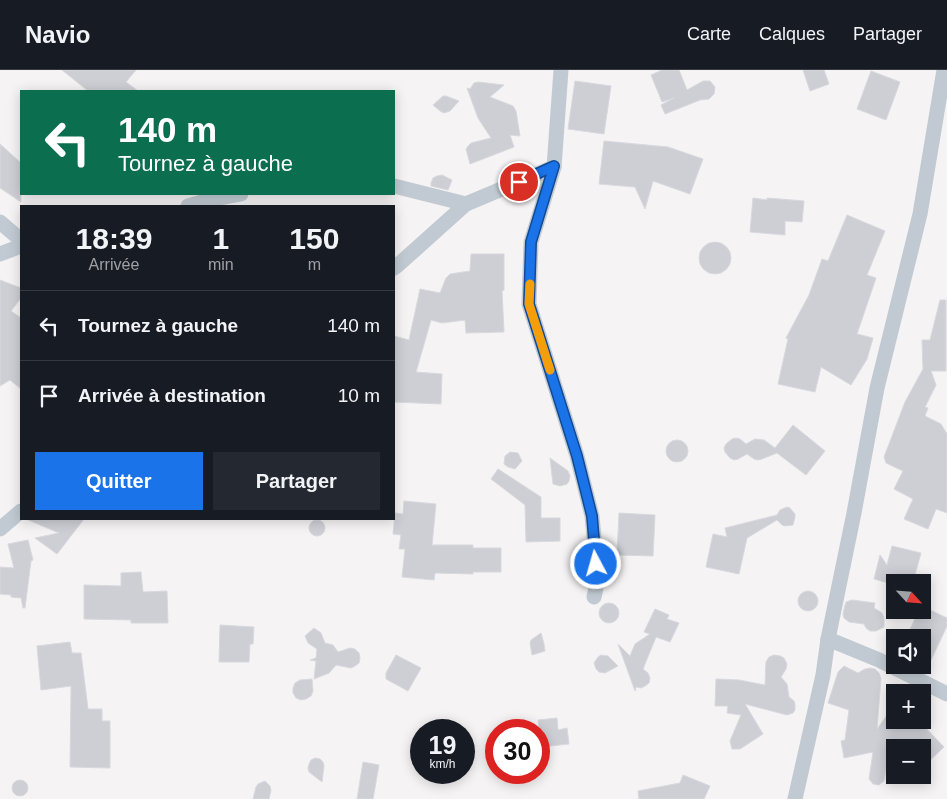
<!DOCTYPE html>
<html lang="fr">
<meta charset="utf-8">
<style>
:root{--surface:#171b24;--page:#242831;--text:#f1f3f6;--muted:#9ea1a6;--line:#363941;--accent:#1a73e8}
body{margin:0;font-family:Arial,sans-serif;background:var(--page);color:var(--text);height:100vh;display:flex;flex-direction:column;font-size:19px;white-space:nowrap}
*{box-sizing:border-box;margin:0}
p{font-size:16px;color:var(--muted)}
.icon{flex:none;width:28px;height:28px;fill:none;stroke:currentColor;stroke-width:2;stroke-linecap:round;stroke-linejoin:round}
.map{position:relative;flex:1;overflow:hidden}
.sheet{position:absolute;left:20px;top:135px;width:375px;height:315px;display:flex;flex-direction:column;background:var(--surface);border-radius:0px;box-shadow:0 2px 12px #0003}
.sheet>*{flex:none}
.banner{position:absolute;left:20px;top:20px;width:375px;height:105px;border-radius:0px;box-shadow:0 2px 12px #0003;background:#0b6e4f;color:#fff;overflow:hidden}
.needle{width:32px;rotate:116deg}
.buttons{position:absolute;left:886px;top:504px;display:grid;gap:10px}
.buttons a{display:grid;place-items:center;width:45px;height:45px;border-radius:0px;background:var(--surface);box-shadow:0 2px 12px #0003;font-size:25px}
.speed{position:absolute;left:410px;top:649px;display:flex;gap:10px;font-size:25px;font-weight:700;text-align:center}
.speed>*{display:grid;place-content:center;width:65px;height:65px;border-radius:50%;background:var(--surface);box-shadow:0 2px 12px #0003;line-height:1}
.speed small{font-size:12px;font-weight:400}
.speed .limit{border:8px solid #d22;background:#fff;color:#111}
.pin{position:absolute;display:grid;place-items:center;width:42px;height:42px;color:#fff;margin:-21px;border:2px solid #fff;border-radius:50%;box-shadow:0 1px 5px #0007}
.me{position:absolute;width:55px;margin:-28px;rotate:354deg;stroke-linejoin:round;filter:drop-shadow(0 0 4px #0008)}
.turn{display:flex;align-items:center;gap:18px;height:105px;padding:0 15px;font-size:22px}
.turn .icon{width:65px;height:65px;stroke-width:2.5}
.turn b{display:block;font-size:35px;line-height:42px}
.eta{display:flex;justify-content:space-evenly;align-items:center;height:85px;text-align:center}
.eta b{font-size:30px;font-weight:700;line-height:35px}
.action{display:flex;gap:10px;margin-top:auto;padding:10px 15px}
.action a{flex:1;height:58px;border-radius:0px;background:var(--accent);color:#fff;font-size:20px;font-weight:700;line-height:58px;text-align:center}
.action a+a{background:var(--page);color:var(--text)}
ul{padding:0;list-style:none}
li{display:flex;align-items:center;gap:15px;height:70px;padding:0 15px;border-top:1px solid var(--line)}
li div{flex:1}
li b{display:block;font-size:19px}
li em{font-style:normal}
header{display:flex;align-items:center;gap:30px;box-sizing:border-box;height:70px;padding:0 25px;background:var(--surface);border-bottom:1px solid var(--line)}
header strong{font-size:24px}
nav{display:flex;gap:28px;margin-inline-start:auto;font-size:18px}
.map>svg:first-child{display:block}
.building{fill:#cdcfd5;stroke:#d7d9de}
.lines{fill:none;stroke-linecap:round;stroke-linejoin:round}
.street{stroke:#c1cad2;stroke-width:15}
.route-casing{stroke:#114b97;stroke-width:12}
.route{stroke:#1a73e8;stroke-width:9}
.slow{stroke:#f59e0b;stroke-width:9}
</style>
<header>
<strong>Navio</strong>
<nav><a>Carte</a><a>Calques</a><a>Partager</a></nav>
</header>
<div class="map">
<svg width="947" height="729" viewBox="0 0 947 729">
<rect width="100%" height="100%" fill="#f5f3f3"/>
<g class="building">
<polygon points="62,0 136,0 126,12 138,21 88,21"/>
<polygon points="662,0 679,0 687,20 703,11 710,11 715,17 714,24 709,29 700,30 665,44 661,35 674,28 662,32 651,5"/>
<polygon points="803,0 824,0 829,14 810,21"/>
<polygon points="871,1 900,12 886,50 857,39"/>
<polygon points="575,11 611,16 604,64 568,59"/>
<polygon points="478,12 504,15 490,27 513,36 516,41 520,66 510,65 514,77 470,94 466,79 469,75 471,73 491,68 478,48 467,18 470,19 474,13"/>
<polygon points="443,26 446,26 459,31 450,41 444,43 440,41 433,35"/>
<polygon points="604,71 668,77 703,89 690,124 653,111 645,139 635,117 599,114"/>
<polygon points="0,74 21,93 21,132 0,118"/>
<polygon points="442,105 452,110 448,120 431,116 431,113 433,108 437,106"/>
<polygon points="753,128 767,130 767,128 804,131 802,152 785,151 785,165 750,162"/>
<polygon points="847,145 885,161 867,205 876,208 857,264 873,268 867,289 851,315 821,297 815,322 778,314 788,269 786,268 809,225 822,189 828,191"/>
<circle cx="715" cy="188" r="16"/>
<polygon points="471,184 504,184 504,220 502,221 504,262 466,263 465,250 442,253 431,250 416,302 442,304 441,334 394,332 394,266 409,270 420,219 440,223 446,208 450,204 470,201"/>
<polygon points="0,210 21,218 21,228 11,241 21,248 21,319 10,310 0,316"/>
<polygon points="940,230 946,230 946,301 931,301 936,315 925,337 928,338 925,346 941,354 947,364 947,443 936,439 928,459 904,449 913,429 894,419 903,401 886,393 884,387 905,332 923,299 922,270 930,270"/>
<polygon points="793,355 825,381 806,405 777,383 762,389 758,390 754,389 747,384 738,389 734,390 730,388 725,382 724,378 726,374 732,369 736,368 740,369 746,374 755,369 764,370 775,378"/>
<circle cx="677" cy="381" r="11"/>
<polygon points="510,382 518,383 522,391 515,399 508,397 504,394 505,386"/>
<polygon points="550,388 568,401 570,406 569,411 567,414 560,416 553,414"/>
<polygon points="498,399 541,427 541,448 560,448 560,471 526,472 525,435 491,409"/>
<polygon points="404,431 436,434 432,475 473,475 473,478 501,478 501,502 473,502 473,504 435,503 434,510 402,507 405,479 399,479 401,465 393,464 395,443 403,444"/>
<polygon points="787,437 790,438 795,444 795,447 793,455 785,456 782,455 777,450 747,468 739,504 706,497 713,464 727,467 725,458 777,445 780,440"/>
<polygon points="619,443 655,445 653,486 617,485"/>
<polygon points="26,449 84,449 57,484 35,468 59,463"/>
<circle cx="317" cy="458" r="8"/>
<polygon points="28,470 33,490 31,491 25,538 23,538 21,528 11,527 11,525 0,524 0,497 14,498 8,474"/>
<polygon points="892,476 921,483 913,512 895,512 895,515 874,509 880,485 887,495"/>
<polygon points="141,502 143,522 167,521 168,553 131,553 131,550 84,549 84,515 121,516 121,503"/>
<circle cx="808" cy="531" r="10"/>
<polygon points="852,530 875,533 874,538 882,543 884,548 884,557 876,561 870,561 866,558 864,554 849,552 844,548 843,544 845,535 846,532"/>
<circle cx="609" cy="543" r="10"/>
<polygon points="922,536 947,548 947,556 925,603 922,601 922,568 906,568 919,540 922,540"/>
<polygon points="655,539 669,545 667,549 679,553 670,572 656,567 643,599 648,603 650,608 649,613 645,616 641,618 636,617 635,621 618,574 630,586 635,574 650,564 644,562"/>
<polygon points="220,555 254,557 253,574 250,574 249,592 219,592"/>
<polygon points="314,558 321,563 325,573 333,575 338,582 350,578 355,579 359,583 360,588 359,593 355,596 351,598 336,595 329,603 314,609 316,591 310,590 316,588 317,579 308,573 305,566"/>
<polygon points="541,563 544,574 545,581 532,585 530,573 531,570"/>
<polygon points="70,572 72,583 81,583 88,639 102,639 102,651 110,651 110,698 70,697 71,616 41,620 37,576"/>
<polygon points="396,585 421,598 408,621 386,609 386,603"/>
<polygon points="601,585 608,586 618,596 605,603 599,602 596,599 594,593 598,587"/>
<polygon points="774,585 780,586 784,588 787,594 786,599 781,607 787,614 789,627 794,631 795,634 795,640 793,643 787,645 745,634 763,664 740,679 732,679 730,671 741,645 727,643 728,636 715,636 716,609 739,610 765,615 766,592 769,587"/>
<polygon points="844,596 858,603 865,599 870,598 875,599 879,603 881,608 877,659 895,634 895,650 918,650 944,677 922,698 922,678 895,678 895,686 889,680 884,711 879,715 873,714 869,709 873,682 844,688 841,671 845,670 849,640 828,633 838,602"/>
<polygon points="312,609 313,621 311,626 306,629 301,630 296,628 293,623 293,618 295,613 300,610"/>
<polygon points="557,648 558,660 567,658 569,674 541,677 538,650"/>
<polygon points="315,688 320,689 323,692 324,696 322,712 309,702 308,698 309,694 311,690"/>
<polygon points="363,692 379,695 373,729 357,729"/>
<polygon points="683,705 710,716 704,729 639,729 638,721 680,713"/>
<circle cx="20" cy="718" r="8"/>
<polygon points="265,711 270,716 271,720 269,729 253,729 256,717 258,714"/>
</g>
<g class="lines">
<g class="street">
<polyline points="561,0 554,97 531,172 529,234 577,386 592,446 598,509 594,527"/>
<polyline points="394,116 466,134"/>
<polyline points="188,136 209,130 241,124"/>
<polyline points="0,152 21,170"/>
<polyline points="0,184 21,176"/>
<polyline points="394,198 398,195 466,134 554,97"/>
<polyline points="0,459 21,441"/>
<polyline points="828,569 879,590 947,624"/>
<polyline points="795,729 823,605 828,569 854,443 877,318 920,144 944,0"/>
</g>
</g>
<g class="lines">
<defs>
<polyline id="route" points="519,112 554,96 531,172 529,234 577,386 592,446 596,494"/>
</defs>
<use href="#route" class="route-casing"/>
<use href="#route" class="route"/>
<polyline class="slow" points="530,214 529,234 550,300"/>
</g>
</svg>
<div class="buttons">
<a><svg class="needle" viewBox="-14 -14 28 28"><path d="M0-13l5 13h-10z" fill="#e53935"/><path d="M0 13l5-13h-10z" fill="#9ea1a6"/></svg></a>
<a><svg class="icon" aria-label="sound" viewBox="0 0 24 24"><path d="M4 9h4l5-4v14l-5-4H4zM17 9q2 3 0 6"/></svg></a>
<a>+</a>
<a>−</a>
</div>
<div class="speed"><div>19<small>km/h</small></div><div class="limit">30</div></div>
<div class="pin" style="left:519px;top:112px;background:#d93025"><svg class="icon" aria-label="arrive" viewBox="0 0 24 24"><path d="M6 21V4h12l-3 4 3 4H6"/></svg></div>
<svg class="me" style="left:596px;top:494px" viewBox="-20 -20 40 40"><circle r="17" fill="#1a73e8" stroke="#fff" stroke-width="3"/><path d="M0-11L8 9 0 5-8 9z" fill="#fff"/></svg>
<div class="banner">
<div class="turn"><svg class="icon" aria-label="left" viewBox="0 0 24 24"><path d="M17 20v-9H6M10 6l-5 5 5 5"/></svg><div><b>140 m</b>Tournez à gauche</div></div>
</div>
<section class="sheet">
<div class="eta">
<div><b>18:39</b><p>Arrivée</p></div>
<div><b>1</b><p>min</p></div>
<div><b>150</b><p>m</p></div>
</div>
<ul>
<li><svg class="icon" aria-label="left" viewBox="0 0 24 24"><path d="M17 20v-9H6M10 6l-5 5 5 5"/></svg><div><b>Tournez à gauche</b></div><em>140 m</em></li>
<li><svg class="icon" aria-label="arrive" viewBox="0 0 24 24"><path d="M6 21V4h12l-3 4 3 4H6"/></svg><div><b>Arrivée à destination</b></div><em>10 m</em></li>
</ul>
<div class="action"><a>Quitter</a><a>Partager</a></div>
</section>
</div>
